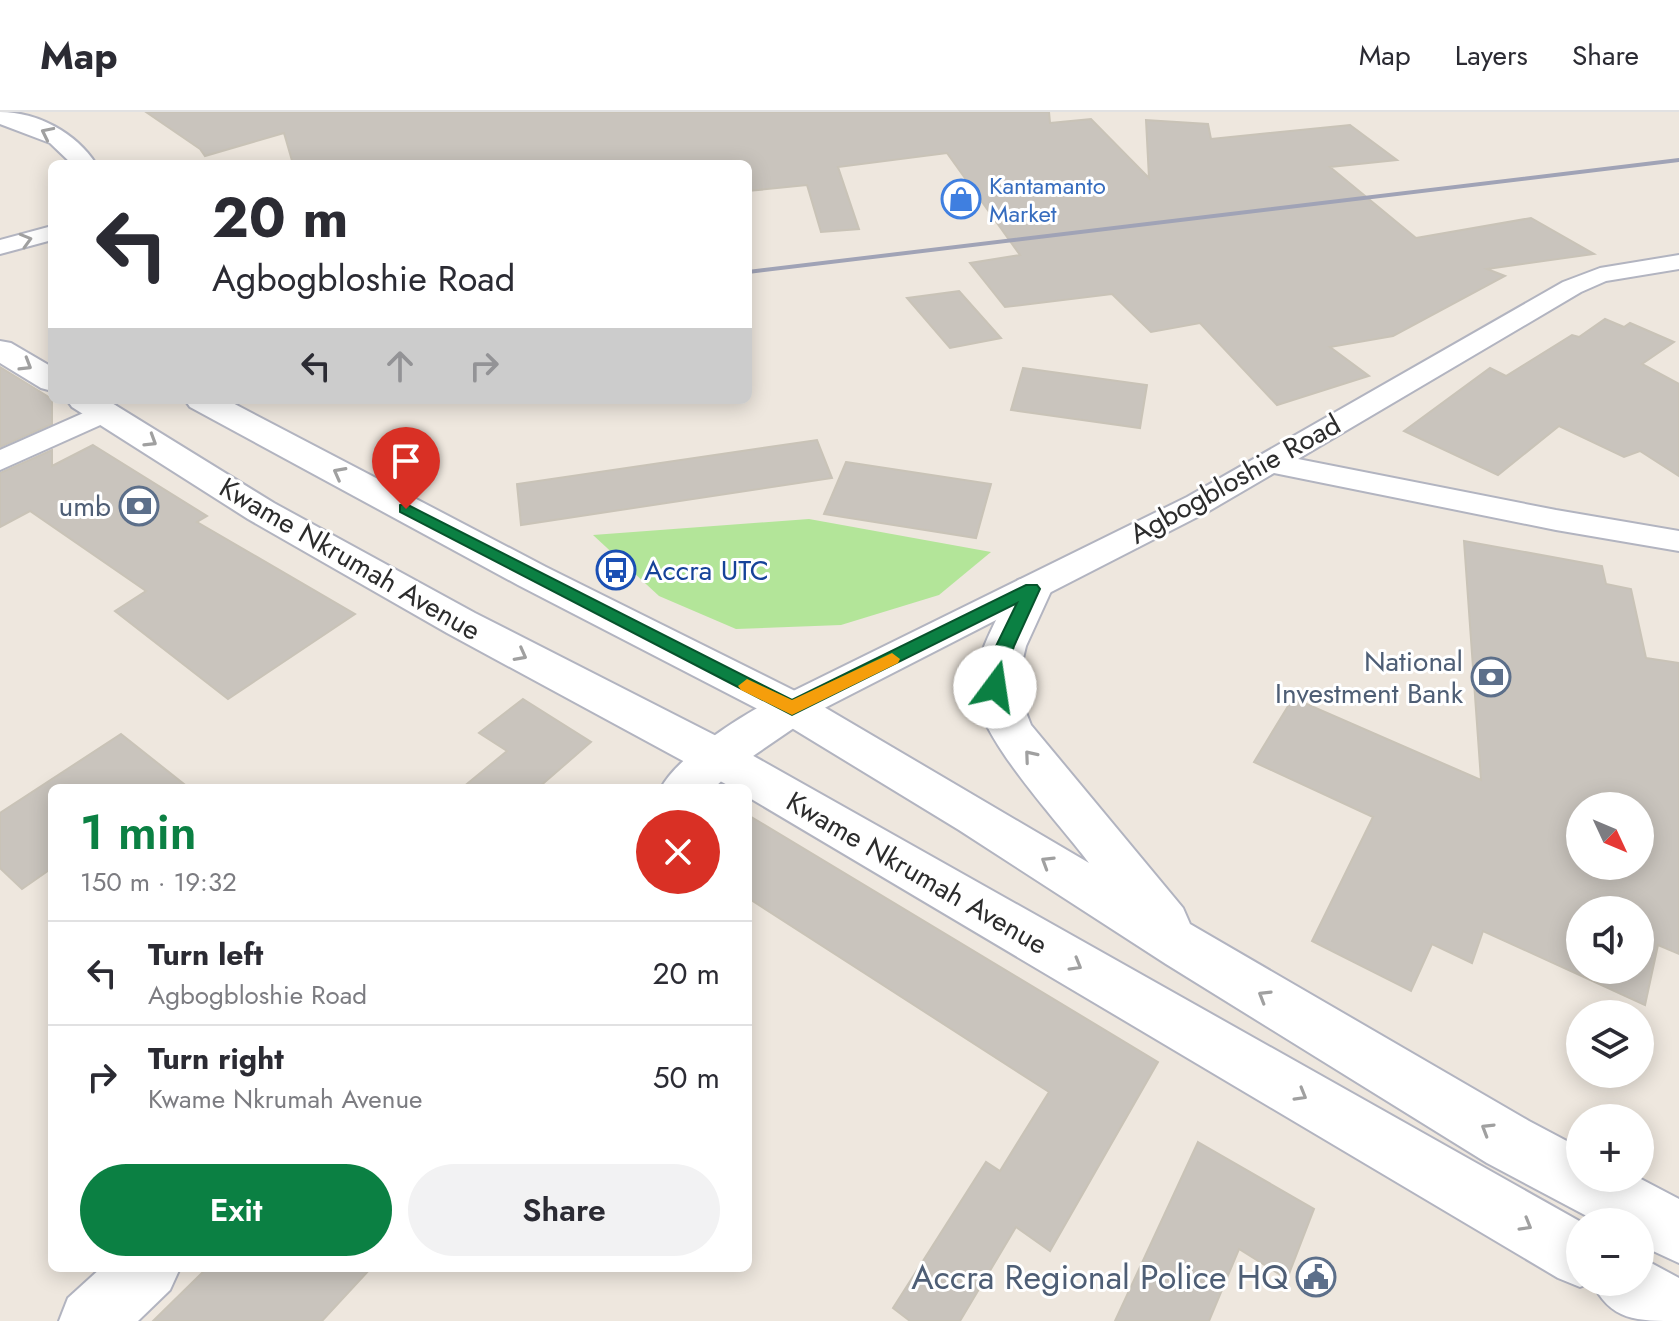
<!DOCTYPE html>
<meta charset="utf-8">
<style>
:root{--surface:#fff;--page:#f2f2f3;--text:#2b2b33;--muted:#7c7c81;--line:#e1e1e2;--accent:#0b8043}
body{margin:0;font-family:Jost,sans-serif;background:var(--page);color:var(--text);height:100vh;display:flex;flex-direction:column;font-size:30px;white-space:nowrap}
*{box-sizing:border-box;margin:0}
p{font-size:26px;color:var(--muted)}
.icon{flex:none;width:44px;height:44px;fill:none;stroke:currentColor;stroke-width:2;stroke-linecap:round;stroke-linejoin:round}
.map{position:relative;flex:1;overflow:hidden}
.side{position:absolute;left:48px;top:672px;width:704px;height:488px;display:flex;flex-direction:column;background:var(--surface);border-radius:12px;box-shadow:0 4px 20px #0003}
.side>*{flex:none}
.hud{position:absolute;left:48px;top:48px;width:704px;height:244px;border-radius:12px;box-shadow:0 4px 20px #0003;background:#fff;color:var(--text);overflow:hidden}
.needle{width:52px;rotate:134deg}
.tools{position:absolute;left:1566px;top:680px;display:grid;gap:16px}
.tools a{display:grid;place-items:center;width:88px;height:88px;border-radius:50%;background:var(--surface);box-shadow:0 4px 20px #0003;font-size:40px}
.pin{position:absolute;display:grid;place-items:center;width:68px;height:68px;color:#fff;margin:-82px -34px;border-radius:50% 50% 50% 0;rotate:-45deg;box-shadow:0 0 8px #0007}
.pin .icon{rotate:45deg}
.me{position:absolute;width:88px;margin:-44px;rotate:14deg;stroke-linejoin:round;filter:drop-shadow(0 0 6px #0008)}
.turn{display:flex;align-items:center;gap:28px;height:168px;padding:0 32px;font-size:36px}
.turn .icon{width:104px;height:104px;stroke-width:2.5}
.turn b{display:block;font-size:56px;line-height:68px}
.lanes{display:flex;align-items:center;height:76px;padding:0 32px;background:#0003;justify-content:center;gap:40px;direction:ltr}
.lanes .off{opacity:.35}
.round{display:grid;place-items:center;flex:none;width:84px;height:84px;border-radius:42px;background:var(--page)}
.summary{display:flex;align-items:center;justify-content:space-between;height:136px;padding:0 32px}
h1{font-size:48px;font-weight:600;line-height:60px;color:var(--accent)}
.primary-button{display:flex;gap:16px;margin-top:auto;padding:16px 32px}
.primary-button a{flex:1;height:92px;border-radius:48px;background:var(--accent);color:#fff;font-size:32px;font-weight:600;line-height:92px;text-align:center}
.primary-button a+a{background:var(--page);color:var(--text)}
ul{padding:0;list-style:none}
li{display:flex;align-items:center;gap:24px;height:104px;padding:0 32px;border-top:2px solid var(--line)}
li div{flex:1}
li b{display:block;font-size:30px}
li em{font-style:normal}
header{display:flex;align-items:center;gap:48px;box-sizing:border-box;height:112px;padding:0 40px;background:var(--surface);border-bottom:2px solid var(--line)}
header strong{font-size:38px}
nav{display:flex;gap:44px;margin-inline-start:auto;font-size:28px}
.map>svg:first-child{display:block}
.green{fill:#b3e599}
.building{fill:#c9c4bd;stroke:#c9c3b7;stroke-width:2;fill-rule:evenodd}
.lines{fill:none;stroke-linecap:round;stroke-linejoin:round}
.minor-casing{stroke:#b2b4c0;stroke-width:4}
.tertiary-casing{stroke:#b2b4c0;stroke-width:4}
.secondary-casing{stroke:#b2b4c0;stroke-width:4}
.minor{fill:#fff;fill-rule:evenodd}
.tertiary{fill:#fff;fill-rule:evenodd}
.secondary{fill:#fff;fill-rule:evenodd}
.rail{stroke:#a0a3b6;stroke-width:4}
.oneway{stroke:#a0a0a0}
.route{fill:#0b8043;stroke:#07532c;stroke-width:2}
.slow{fill:#f59e0b}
.labels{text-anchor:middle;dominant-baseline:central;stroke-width:6;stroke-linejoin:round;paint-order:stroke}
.far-shop-label{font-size:24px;fill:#366cbe;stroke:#fff;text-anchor:start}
.street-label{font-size:28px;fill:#2c2c2c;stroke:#fff}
.service-label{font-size:28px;fill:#4e5e75;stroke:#fff;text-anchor:end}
.transit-label{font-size:28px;fill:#164399;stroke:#fff;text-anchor:start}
.near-service-label{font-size:34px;fill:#4e5e75;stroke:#fff;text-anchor:end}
</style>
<header>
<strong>Map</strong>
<nav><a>Map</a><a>Layers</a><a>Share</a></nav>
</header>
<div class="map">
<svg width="1679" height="1209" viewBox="0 0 1679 1209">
<rect width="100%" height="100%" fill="#eee7de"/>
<polygon class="green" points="809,407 991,440 939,483 841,513 736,517 659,484 593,423"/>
<g class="building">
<polygon points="146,0 1049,0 1050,11 1091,7 1149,66 1146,8 1208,12 1211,27 1350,13 1397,48 1330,55 1416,126 1531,106 1594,142 1487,157 1505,164 1393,224 1330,235 1369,264 1277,293 1200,211 1151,220 1112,182 1005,195 970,151 1020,143 947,41 838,55 859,117 821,120 807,73 748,79 748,52 293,52 284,21 205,44 200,37"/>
<polygon points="959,179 1001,226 950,236 907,186"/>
<polygon points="1605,207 1624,215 1630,211 1674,230 1642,252 1679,272 1679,364 1640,339 1624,345 1559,314 1498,363 1404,319 1490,256 1506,264 1572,223 1579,225"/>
<polygon points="0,255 52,287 52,312 0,335"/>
<polygon points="1023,256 1147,273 1140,316 1011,298"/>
<polygon points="817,328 832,366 521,413 517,372"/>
<polygon points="93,333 207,404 197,410 355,502 228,587 115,499 146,479 30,399 0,415 0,361 52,338 52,354"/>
<polygon points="846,350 991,372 976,426 824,402"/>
<path d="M1464,429L1602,454L1606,472L1631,477L1646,546L1679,551V842L1658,833L1645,893L1483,819L1472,851L1432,832L1411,879L1312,829L1373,705L1254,650L1293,586L1481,668ZM1580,694H1640V754H1580ZM1580,798H1640V858H1580Z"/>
<polygon points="523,587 591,630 538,676 462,676 507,639 479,621"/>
<polygon points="121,622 189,676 52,676 52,756 22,777 0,756 0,701"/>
<polygon points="748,703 1158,950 1050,1139 1016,1115 960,1209 910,1209 893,1196 986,1050 1000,1059 1049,980 748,786"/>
<polygon points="1198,1030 1314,1097 1287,1167 1239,1137 1209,1209 1115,1209"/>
<polygon points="207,1156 371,1156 322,1209 153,1209"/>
</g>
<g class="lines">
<defs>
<g id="minor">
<polygon points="52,114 52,128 0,142 0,128"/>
<polygon points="1679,143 1679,157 1606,169 1581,180 1298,347 1556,398 1679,419 1679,439 1556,418 1274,361 1209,399 805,606 792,610 779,606 773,596 779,586 1187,385 1563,170 1600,156"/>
<polygon points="106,291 116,294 120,300 116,306 0,358 0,338"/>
</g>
<g id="tertiary">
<path d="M792,580L807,585L814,596L807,607L734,657L714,676H661C678,643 757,591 792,580Z"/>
<polygon points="101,1156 180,1156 170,1178 138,1209 59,1209 68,1186"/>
</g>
<g id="secondary">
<path d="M0,0C38,0 76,21 96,52H72L50,31L0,12Z"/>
<polygon points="0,229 11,231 52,255 52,279 41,276 0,251"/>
<path d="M67,288H107L274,391L475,501L734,633L1581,1110L1580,1170H1640V1145L1679,1166V1209C1637,1209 1610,1209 1592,1170L1580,1175L1558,1166L748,685V676H733L447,521L248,407L72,295Z"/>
<path d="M185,288H227L546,455L807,585L1089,751C1057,708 979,627 974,576C971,552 1005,489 1018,468L1032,464L1046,468L1052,477L1026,534L1016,575L1031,613L1183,796L1190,812L1529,1009L1580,1036V1066H1639L1679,1087V1151L1640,1133V1110H1598L1487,1051L1166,852L959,718L777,607L518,473L190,295Z"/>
</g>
</defs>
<use href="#minor" class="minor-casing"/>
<use href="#tertiary" class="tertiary-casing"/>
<use href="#secondary" class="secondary-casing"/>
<use href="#minor" class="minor"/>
<use href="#tertiary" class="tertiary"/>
<use href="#secondary" class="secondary"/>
<polyline class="rail" points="748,160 1679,48"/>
</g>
<defs><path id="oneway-chevron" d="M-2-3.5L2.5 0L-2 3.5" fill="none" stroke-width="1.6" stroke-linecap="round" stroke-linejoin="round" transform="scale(2)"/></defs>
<g class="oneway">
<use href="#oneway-chevron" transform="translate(47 21) rotate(-154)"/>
<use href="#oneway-chevron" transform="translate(26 128) rotate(-16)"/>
<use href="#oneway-chevron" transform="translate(26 253) rotate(31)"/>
<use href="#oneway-chevron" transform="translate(151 329) rotate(32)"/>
<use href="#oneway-chevron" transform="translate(339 361) rotate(-152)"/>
<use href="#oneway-chevron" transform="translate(521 543) rotate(28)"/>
<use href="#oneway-chevron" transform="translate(1030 644) rotate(-130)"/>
<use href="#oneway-chevron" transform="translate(1047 750) rotate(-148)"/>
<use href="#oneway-chevron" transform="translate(1076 853) rotate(30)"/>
<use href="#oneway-chevron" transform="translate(1264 884) rotate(-149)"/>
<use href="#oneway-chevron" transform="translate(1301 983) rotate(30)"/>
<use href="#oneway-chevron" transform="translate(1487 1017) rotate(-149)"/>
<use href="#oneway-chevron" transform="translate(1526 1113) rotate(30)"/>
</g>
<polygon class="route" points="406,392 792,588 1026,473 1037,473 1040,477 1014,534 1001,579 989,579 986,575 996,534 1017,491 792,603 400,400 400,393"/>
<polygon class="slow" points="892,541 900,547 898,551 792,603 741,578 738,574 747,567 792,588"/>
<defs>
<symbol id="shop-ring" viewBox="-11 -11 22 22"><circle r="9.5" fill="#fff" stroke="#3f7fe0" stroke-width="1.5"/><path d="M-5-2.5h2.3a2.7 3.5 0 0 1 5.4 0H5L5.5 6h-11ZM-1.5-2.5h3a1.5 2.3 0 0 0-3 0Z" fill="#3f7fe0"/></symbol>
<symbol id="bank-ring" viewBox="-11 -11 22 22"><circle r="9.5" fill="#fff" stroke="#5c6f8a" stroke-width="1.5"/><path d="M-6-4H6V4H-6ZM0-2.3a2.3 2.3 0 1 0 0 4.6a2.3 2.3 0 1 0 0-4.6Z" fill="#5c6f8a"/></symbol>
<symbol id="bus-ring" viewBox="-11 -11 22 22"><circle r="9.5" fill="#fff" stroke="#1a4fb4" stroke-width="1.5"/><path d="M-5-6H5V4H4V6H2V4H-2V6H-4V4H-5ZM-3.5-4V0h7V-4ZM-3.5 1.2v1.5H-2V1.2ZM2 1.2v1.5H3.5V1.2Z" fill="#1a4fb4"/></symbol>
<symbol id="civic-ring" viewBox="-11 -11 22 22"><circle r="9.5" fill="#fff" stroke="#5c6f8a" stroke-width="1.5"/><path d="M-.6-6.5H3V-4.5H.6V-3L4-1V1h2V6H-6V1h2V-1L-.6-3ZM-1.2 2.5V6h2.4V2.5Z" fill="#5c6f8a"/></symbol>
</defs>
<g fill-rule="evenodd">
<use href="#shop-ring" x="939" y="65" width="44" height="44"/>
<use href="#bank-ring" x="117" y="372" width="44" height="44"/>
<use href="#bus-ring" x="594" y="436" width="44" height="44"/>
<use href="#bank-ring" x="1469" y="543" width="44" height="44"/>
<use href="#civic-ring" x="1294" y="1143" width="44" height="44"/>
</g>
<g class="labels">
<g class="far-shop-label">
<text x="989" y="73">Kantamanto<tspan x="989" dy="28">Market</tspan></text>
</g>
<g class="street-label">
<text transform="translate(1235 367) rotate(-29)">Agbogbloshie Road</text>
<text transform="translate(350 447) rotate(30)">Kwame Nkrumah Avenue</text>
<text transform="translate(917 761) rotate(30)">Kwame Nkrumah Avenue</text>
</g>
<g class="service-label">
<text x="111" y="394">umb</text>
<text x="1463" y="549">National<tspan x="1463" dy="32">Investment Bank</tspan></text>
</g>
<g class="transit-label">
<text x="644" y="458">Accra UTC</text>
</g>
<g class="near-service-label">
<text x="1288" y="1165">Accra Regional Police HQ</text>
</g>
</g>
</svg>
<div class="tools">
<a><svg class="needle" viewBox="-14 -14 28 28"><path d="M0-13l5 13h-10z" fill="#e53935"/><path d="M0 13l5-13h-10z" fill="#7c7c81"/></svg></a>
<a><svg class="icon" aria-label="sound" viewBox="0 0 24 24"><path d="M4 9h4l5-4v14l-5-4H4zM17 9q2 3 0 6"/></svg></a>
<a><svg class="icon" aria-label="layers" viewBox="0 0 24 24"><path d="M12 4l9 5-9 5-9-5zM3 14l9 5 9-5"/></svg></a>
<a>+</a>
<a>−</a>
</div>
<div class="pin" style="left:406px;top:397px;background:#d93025"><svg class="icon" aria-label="arrive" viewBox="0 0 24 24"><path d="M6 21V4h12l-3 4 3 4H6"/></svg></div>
<svg class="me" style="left:995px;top:575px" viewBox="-20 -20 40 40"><circle r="19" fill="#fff"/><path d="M0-13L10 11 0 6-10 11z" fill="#0b8043"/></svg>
<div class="hud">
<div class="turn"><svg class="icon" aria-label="left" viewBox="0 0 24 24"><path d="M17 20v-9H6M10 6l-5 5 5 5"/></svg><div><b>20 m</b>Agbogbloshie Road</div></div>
<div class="lanes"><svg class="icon" aria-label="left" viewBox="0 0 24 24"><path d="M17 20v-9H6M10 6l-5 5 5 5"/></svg><svg class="icon off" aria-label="ahead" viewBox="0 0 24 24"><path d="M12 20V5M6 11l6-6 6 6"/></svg><svg class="icon off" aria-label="right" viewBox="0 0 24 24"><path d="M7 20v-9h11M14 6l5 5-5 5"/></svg></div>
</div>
<section class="side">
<div class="summary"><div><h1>1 min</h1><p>150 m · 19:32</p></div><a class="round" style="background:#d93025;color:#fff"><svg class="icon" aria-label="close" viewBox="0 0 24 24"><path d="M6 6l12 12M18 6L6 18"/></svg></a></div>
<ul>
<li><svg class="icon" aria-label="left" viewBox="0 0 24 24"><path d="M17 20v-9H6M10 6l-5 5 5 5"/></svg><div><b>Turn left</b><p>Agbogbloshie Road</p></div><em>20 m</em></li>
<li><svg class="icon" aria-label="right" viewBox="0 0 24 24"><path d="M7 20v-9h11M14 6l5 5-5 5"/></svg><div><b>Turn right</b><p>Kwame Nkrumah Avenue</p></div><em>50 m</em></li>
</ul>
<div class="primary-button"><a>Exit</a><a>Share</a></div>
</section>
</div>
